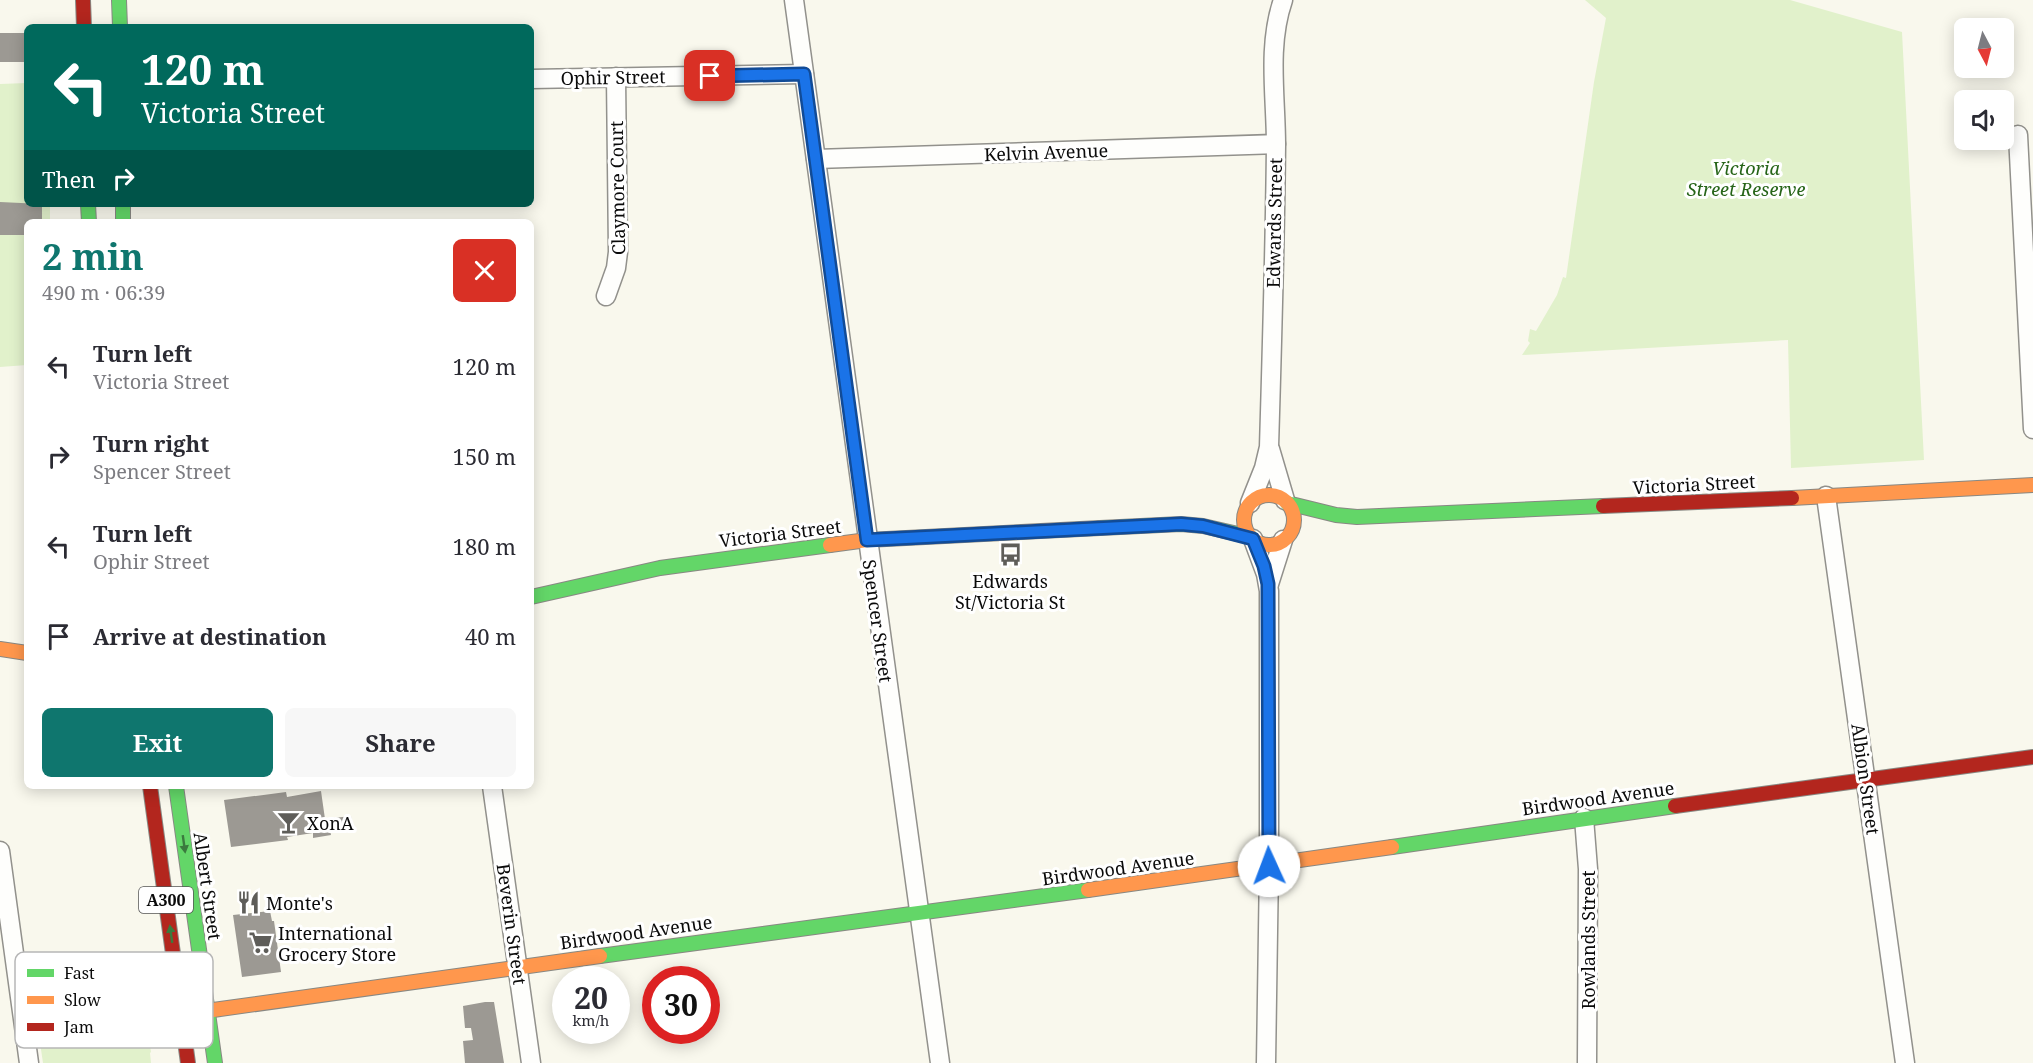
<!DOCTYPE html>
<meta charset="utf-8">
<style>
:root{--surface:#fff;--page:#f7f7f7;--text:#2b2b33;--muted:#7c7c81;--accent:#0f766e}
body{margin:0;font-family:"Noto Serif",serif;background:var(--page);color:var(--text);height:100vh;display:flex;flex-direction:column;font-size:22px;white-space:nowrap}
*{box-sizing:border-box;margin:0}
p{font-size:20px;color:var(--muted)}
.icon{flex:none;width:33px;height:33px;fill:none;stroke:currentColor;stroke-width:2;stroke-linecap:round;stroke-linejoin:round}
.map{position:relative;flex:1;overflow:hidden}
.sheet{position:absolute;left:24px;top:219px;width:510px;height:570px;display:flex;flex-direction:column;background:var(--surface);border-radius:9px;box-shadow:0 3px 15px #0003}
.sheet>*{flex:none}
.hud{position:absolute;left:24px;top:24px;width:510px;height:183px;border-radius:9px;box-shadow:0 3px 15px #0003;background:#00695c;color:#fff;overflow:hidden}
.needle{width:39px;rotate:173deg}
.buttons{position:absolute;left:1954px;top:18px;display:grid;gap:12px}
.buttons a{display:grid;place-items:center;width:60px;height:60px;border-radius:9px;background:var(--surface);box-shadow:0 3px 15px #0003;font-size:30px}
.speed{position:absolute;left:552px;top:966px;display:flex;gap:12px;font-size:30px;font-weight:700;text-align:center}
.speed>*{display:grid;place-content:center;width:78px;height:78px;border-radius:50%;background:var(--surface);box-shadow:0 3px 15px #0003;line-height:1}
.speed small{font-size:15px;font-weight:400}
.speed .limit{border:9px solid #d22;background:#fff;color:#111}
.pin{position:absolute;display:grid;place-items:center;width:51px;height:51px;color:#fff;margin:-26px;border-radius:12px;box-shadow:0 3px 9px #0006}
.me{position:absolute;width:66px;margin:-33px;rotate:358deg;stroke-linejoin:round;filter:drop-shadow(0 0 4px #0008)}
.turn{display:flex;align-items:center;gap:21px;height:126px;padding:0 18px;font-size:27px}
.turn .icon{width:78px;height:78px;stroke-width:2.5}
.turn b{display:block;font-size:42px;line-height:51px}
.then{display:flex;align-items:center;height:57px;padding:0 18px;background:#0003;gap:12px;font-size:22px}
.round{display:grid;place-items:center;flex:none;width:63px;height:63px;border-radius:9px;background:var(--page)}
.summary{display:flex;align-items:center;justify-content:space-between;height:102px;padding:0 18px}
h1{font-size:36px;font-weight:700;line-height:45px;color:var(--accent)}
.primary-button{display:flex;gap:12px;margin-top:auto;padding:12px 18px}
.primary-button a{flex:1;height:69px;border-radius:9px;background:var(--accent);color:#fff;font-size:24px;font-weight:700;line-height:69px;text-align:center}
.primary-button a+a{background:var(--page);color:var(--text)}
ul{padding:0;list-style:none}
li{display:flex;align-items:center;gap:18px;height:90px;padding:0 18px}
li div{flex:1}
li b{display:block;font-size:22px}
li em{font-style:normal}
.map>svg:first-child{display:block}
.green{fill:#e1f1cb}
.building{fill:#9c9993}
.lines{fill:none;stroke-linecap:round;stroke-linejoin:round}
.street-casing{stroke:#92918c;stroke-width:21}
.fast-casing{stroke:#888883;stroke-width:16}
.slow-casing{stroke:#888883;stroke-width:16}
.jam-casing{stroke:#888883;stroke-width:16}
.street{stroke:#fefefc;stroke-width:18}
.fast{stroke:#63d668;stroke-width:14}
.slow{stroke:#ff974d;stroke-width:14}
.jam{stroke:#b3261e;stroke-width:14}
.oneway{fill:#3b7a3e}
.route-casing{stroke:#114b97;stroke-width:15}
.route{stroke:#1a73e8;stroke-width:10}
.labels{text-anchor:middle;dominant-baseline:central;stroke-width:6;stroke-linejoin:round;paint-order:stroke}
.shield{fill:#fff;stroke:#545454;stroke-width:1.5}
.shield-label{font-size:16px;font-weight:bold;fill:#0a0a0a}
.street-label{font-size:18px;fill:#0a0a0a;stroke:#fff}
.park-label{font-size:18px;font-style:italic;fill:#266418;stroke:#fff}
.poi-label{font-size:18px;fill:#0a0a0a;stroke:#fff;text-anchor:start}
.key{fill:#fff;stroke:#b6b6b6;stroke-width:1.5}
.key-label{font-size:16px;fill:#0a0a0a}
</style>
<div class="map">
<svg width="2033" height="1063" viewBox="0 0 2033 1063">
<rect width="100%" height="100%" fill="#f9f8ed"/>
<g class="green">
<polygon points="1585,0 1790,0 1902,32 1924,460 1791,468 1788,340 1522,355 1530,343 1528,341 1530,329 1536,331 1557,295 1563,277 1566,278 1594,82 1606,18"/>
<polygon points="27,83 27,204 50,204 50,222 27,222 27,365 0,367 0,84"/>
<polygon points="145,1015 151,1052 150,1053 151,1063 43,1063 38,1029"/>
</g>
<g class="building">
<rect x="0" y="33" width="27" height="29"/>
<polygon points="0,202 42,204 42,222 27,222 27,235 0,235"/>
<polygon points="321,791 325,819 351,816 352,827 330,830 331,835 313,838 313,833 287,837 288,840 231,847 224,800 286,792 287,797"/>
<polygon points="270,911 272,921 274,921 281,972 242,977 233,915"/>
<polygon points="485,1002 494,1002 504,1063 465,1063 463,1041 473,1040 471,1028 465,1028 463,1006"/>
</g>
<g class="lines">
<defs>
<g id="street">
<polyline points="794,0 940,1063"/>
<polyline points="531,79 804,74"/>
<polyline points="2018,135 2033,429"/>
<polyline points="816,159 1276,144"/>
<polyline points="606,296 616,268 618,252 616,77"/>
<polyline points="1270,449 1285,500"/>
<polyline points="1826,496 1905,1063"/>
<path d="M1250,503L1264,468L1269,447C1272,347 1275,246 1276,145C1276,97 1267,46 1283,0"/>
<polyline points="1253,539 1266,574 1269,591 1269,866 1266,1063"/>
<polyline points="1269,584 1283,540"/>
<polyline points="492,786 531,1063"/>
<polyline points="1584,818 1588,869 1587,1063"/>
<polyline points="0,851 29,1063"/>
</g>
<g id="fast">
<polyline points="119,0 120,27"/>
<polyline points="88,204 89,222"/>
<polyline points="123,204 123,222"/>
<polyline points="1287,503 1336,515 1357,517 1603,506"/>
<polyline points="1100,528 1181,524 1203,526 1251,537"/>
<polyline points="531,597 660,568 830,545"/>
<polyline points="176,786 215,1063"/>
<polyline points="1392,847 1675,806"/>
<polyline points="600,956 1088,890"/>
</g>
<g id="slow">
<circle cx="1269" cy="520" r="25"/>
<polyline points="1792,498 2033,485"/>
<polyline points="830,545 867,540 1100,528"/>
<polyline points="0,649 27,653"/>
<polyline points="1088,890 1392,847"/>
<polyline points="206,1011 600,956"/>
</g>
<g id="jam">
<polyline points="83,0 84,27"/>
<polyline points="1603,506 1792,498"/>
<polyline points="150,786 188,1063"/>
<polyline points="1675,806 2033,757"/>
</g>
</defs>
<use href="#street" class="street-casing"/>
<use href="#fast" class="fast-casing"/>
<use href="#slow" class="slow-casing"/>
<use href="#jam" class="jam-casing"/>
<use href="#street" class="street"/>
<use href="#fast" class="fast"/>
<use href="#slow" class="slow"/>
<use href="#jam" class="jam"/>
</g>
<defs><path id="oneway-solid" d="M-6-.8H1V-3.2L6.5 0L1 3.2V.8H-6Z" transform="scale(1.5)"/></defs>
<g class="oneway">
<use href="#oneway-solid" transform="translate(184 844) rotate(82)"/>
<use href="#oneway-solid" transform="translate(171 934) rotate(-98)"/>
</g>
<g class="lines">
<defs>
<polyline id="route" points="710,76 804,74 867,540 1181,524 1203,526 1253,539 1264,566 1268,584 1269,866"/>
</defs>
<use href="#route" class="route-casing"/>
<use href="#route" class="route"/>
</g>
<defs>
<symbol id="bus-bare" viewBox="-9 -9 18 18"><path d="M-5-6H5V4H4V6H2V4H-2V6H-4V4H-5ZM-3.5-4V0h7V-4ZM-3.5 1.2v1.5H-2V1.2ZM2 1.2v1.5H3.5V1.2Z" fill="#5e5d59" stroke="#fff" stroke-width="2.5" paint-order="stroke"/></symbol>
<symbol id="bar-bare" viewBox="-9 -9 18 18"><path d="M-6-5H6L.8 .8V4.5H3.5V6h-7V4.5H-.8V.8Z" fill="#5e5d59" stroke="#fff" stroke-width="2.5" paint-order="stroke"/></symbol>
<symbol id="restaurant-bare" viewBox="-9 -9 18 18"><path d="M-5-6h1v4h1v-4h1v4h1v-4h1v5L-1.5 .5V6h-2V.5L-5-1ZM5-6V6H3V1.5H1.5Q1.5-4 5-6Z" fill="#5e5d59" stroke="#fff" stroke-width="2.5" paint-order="stroke"/></symbol>
<symbol id="supermarket-bare" viewBox="-9 -9 18 18"><path d="M-6-5.5h2.5l.6 2H6L4.5 2H-2.5L-4.4-4H-6ZM-1.5 3.2a1.3 1.3 0 1 0 .1 0ZM3 3.2a1.3 1.3 0 1 0 .1 0Z" fill="#5e5d59" stroke="#fff" stroke-width="2.5" paint-order="stroke"/></symbol>
</defs>
<g fill-rule="evenodd">
<use href="#bus-bare" x="994" y="538" width="33" height="33"/>
<use href="#bar-bare" x="272" y="806" width="33" height="33"/>
<use href="#restaurant-bare" x="232" y="886" width="33" height="33"/>
<use href="#supermarket-bare" x="244" y="926" width="33" height="33"/>
</g>
<g class="labels">
<rect class="shield" x="139" y="887" width="54" height="26" rx="4.5"/>
<g class="shield-label">
<text x="166" y="900">A300</text>
</g>
<g class="street-label">
<text transform="translate(613 77) rotate(-1)">Ophir Street</text>
<text transform="translate(1046 152) rotate(-2)">Kelvin Avenue</text>
<text transform="translate(617 188) rotate(-91)">Claymore Court</text>
<text transform="translate(1274 223) rotate(-89)">Edwards Street</text>
<text transform="translate(1694 484) rotate(-3)">Victoria Street</text>
<text transform="translate(780 533) rotate(-7)">Victoria Street</text>
<text transform="translate(878 621) rotate(82)">Spencer Street</text>
<text transform="translate(1866 779) rotate(82)">Albion Street</text>
<text transform="translate(1598 798) rotate(-8)">Birdwood Avenue</text>
<text transform="translate(1118 868) rotate(-8)">Birdwood Avenue</text>
<text transform="translate(208 886) rotate(82)">Albert Street</text>
<text transform="translate(512 924) rotate(82)">Beverin Street</text>
<text transform="translate(636 932) rotate(-8)">Birdwood Avenue</text>
<text transform="translate(1588 940) rotate(-90)">Rowlands Street</text>
</g>
<g class="park-label">
<text x="1746" y="168">Victoria<tspan x="1746" dy="21">Street Reserve</tspan></text>
</g>
<g class="poi-label">
<text x="1010" y="581" text-anchor="middle">Edwards<tspan x="1010" dy="21">St/Victoria St</tspan></text>
<text x="307" y="823">XonA</text>
<text x="266" y="903">Monte's</text>
<text x="278" y="933">International<tspan x="278" dy="21">Grocery Store</tspan></text>
</g>
</g>
<rect x="15" y="952" width="198" height="96" rx="9" class="key"/>
<rect x="27" y="969" width="27" height="8" fill="#63d668"/>
<rect x="27" y="996" width="27" height="8" fill="#ff974d"/>
<rect x="27" y="1023" width="27" height="8" fill="#b3261e"/>
<g class="key-label">
<text x="64" y="979">Fast</text>
<text x="64" y="1006">Slow</text>
<text x="64" y="1033">Jam</text>
</g>
</svg>
<div class="buttons">
<a><svg class="needle" viewBox="-14 -14 28 28"><path d="M0-13l5 13h-10z" fill="#e53935"/><path d="M0 13l5-13h-10z" fill="#7c7c81"/></svg></a>
<a><svg class="icon" aria-label="sound" viewBox="0 0 24 24"><path d="M4 9h4l5-4v14l-5-4H4zM17 9q2 3 0 6"/></svg></a>
</div>
<div class="speed"><div>20<small>km/h</small></div><div class="limit">30</div></div>
<div class="pin" style="left:710px;top:76px;background:#d93025"><svg class="icon" aria-label="arrive" viewBox="0 0 24 24"><path d="M6 21V4h12l-3 4 3 4H6"/></svg></div>
<svg class="me" style="left:1269px;top:866px" viewBox="-20 -20 40 40"><circle r="19" fill="#fff"/><path d="M0-13L10 11 0 6-10 11z" fill="#1a73e8"/></svg>
<div class="hud">
<div class="turn"><svg class="icon" aria-label="left" viewBox="0 0 24 24"><path d="M17 20v-9H6M10 6l-5 5 5 5"/></svg><div><b>120 m</b>Victoria Street</div></div>
<div class="then">Then<svg class="icon" aria-label="right" viewBox="0 0 24 24"><path d="M7 20v-9h11M14 6l5 5-5 5"/></svg></div>
</div>
<section class="sheet">
<div class="summary"><div><h1>2 min</h1><p>490 m · 06:39</p></div><a class="round" style="background:#d93025;color:#fff"><svg class="icon" aria-label="close" viewBox="0 0 24 24"><path d="M6 6l12 12M18 6L6 18"/></svg></a></div>
<ul>
<li><svg class="icon" aria-label="left" viewBox="0 0 24 24"><path d="M17 20v-9H6M10 6l-5 5 5 5"/></svg><div><b>Turn left</b><p>Victoria Street</p></div><em>120 m</em></li>
<li><svg class="icon" aria-label="right" viewBox="0 0 24 24"><path d="M7 20v-9h11M14 6l5 5-5 5"/></svg><div><b>Turn right</b><p>Spencer Street</p></div><em>150 m</em></li>
<li><svg class="icon" aria-label="left" viewBox="0 0 24 24"><path d="M17 20v-9H6M10 6l-5 5 5 5"/></svg><div><b>Turn left</b><p>Ophir Street</p></div><em>180 m</em></li>
<li><svg class="icon" aria-label="arrive" viewBox="0 0 24 24"><path d="M6 21V4h12l-3 4 3 4H6"/></svg><div><b>Arrive at destination</b></div><em>40 m</em></li>
</ul>
<div class="primary-button"><a>Exit</a><a>Share</a></div>
</section>
</div>
